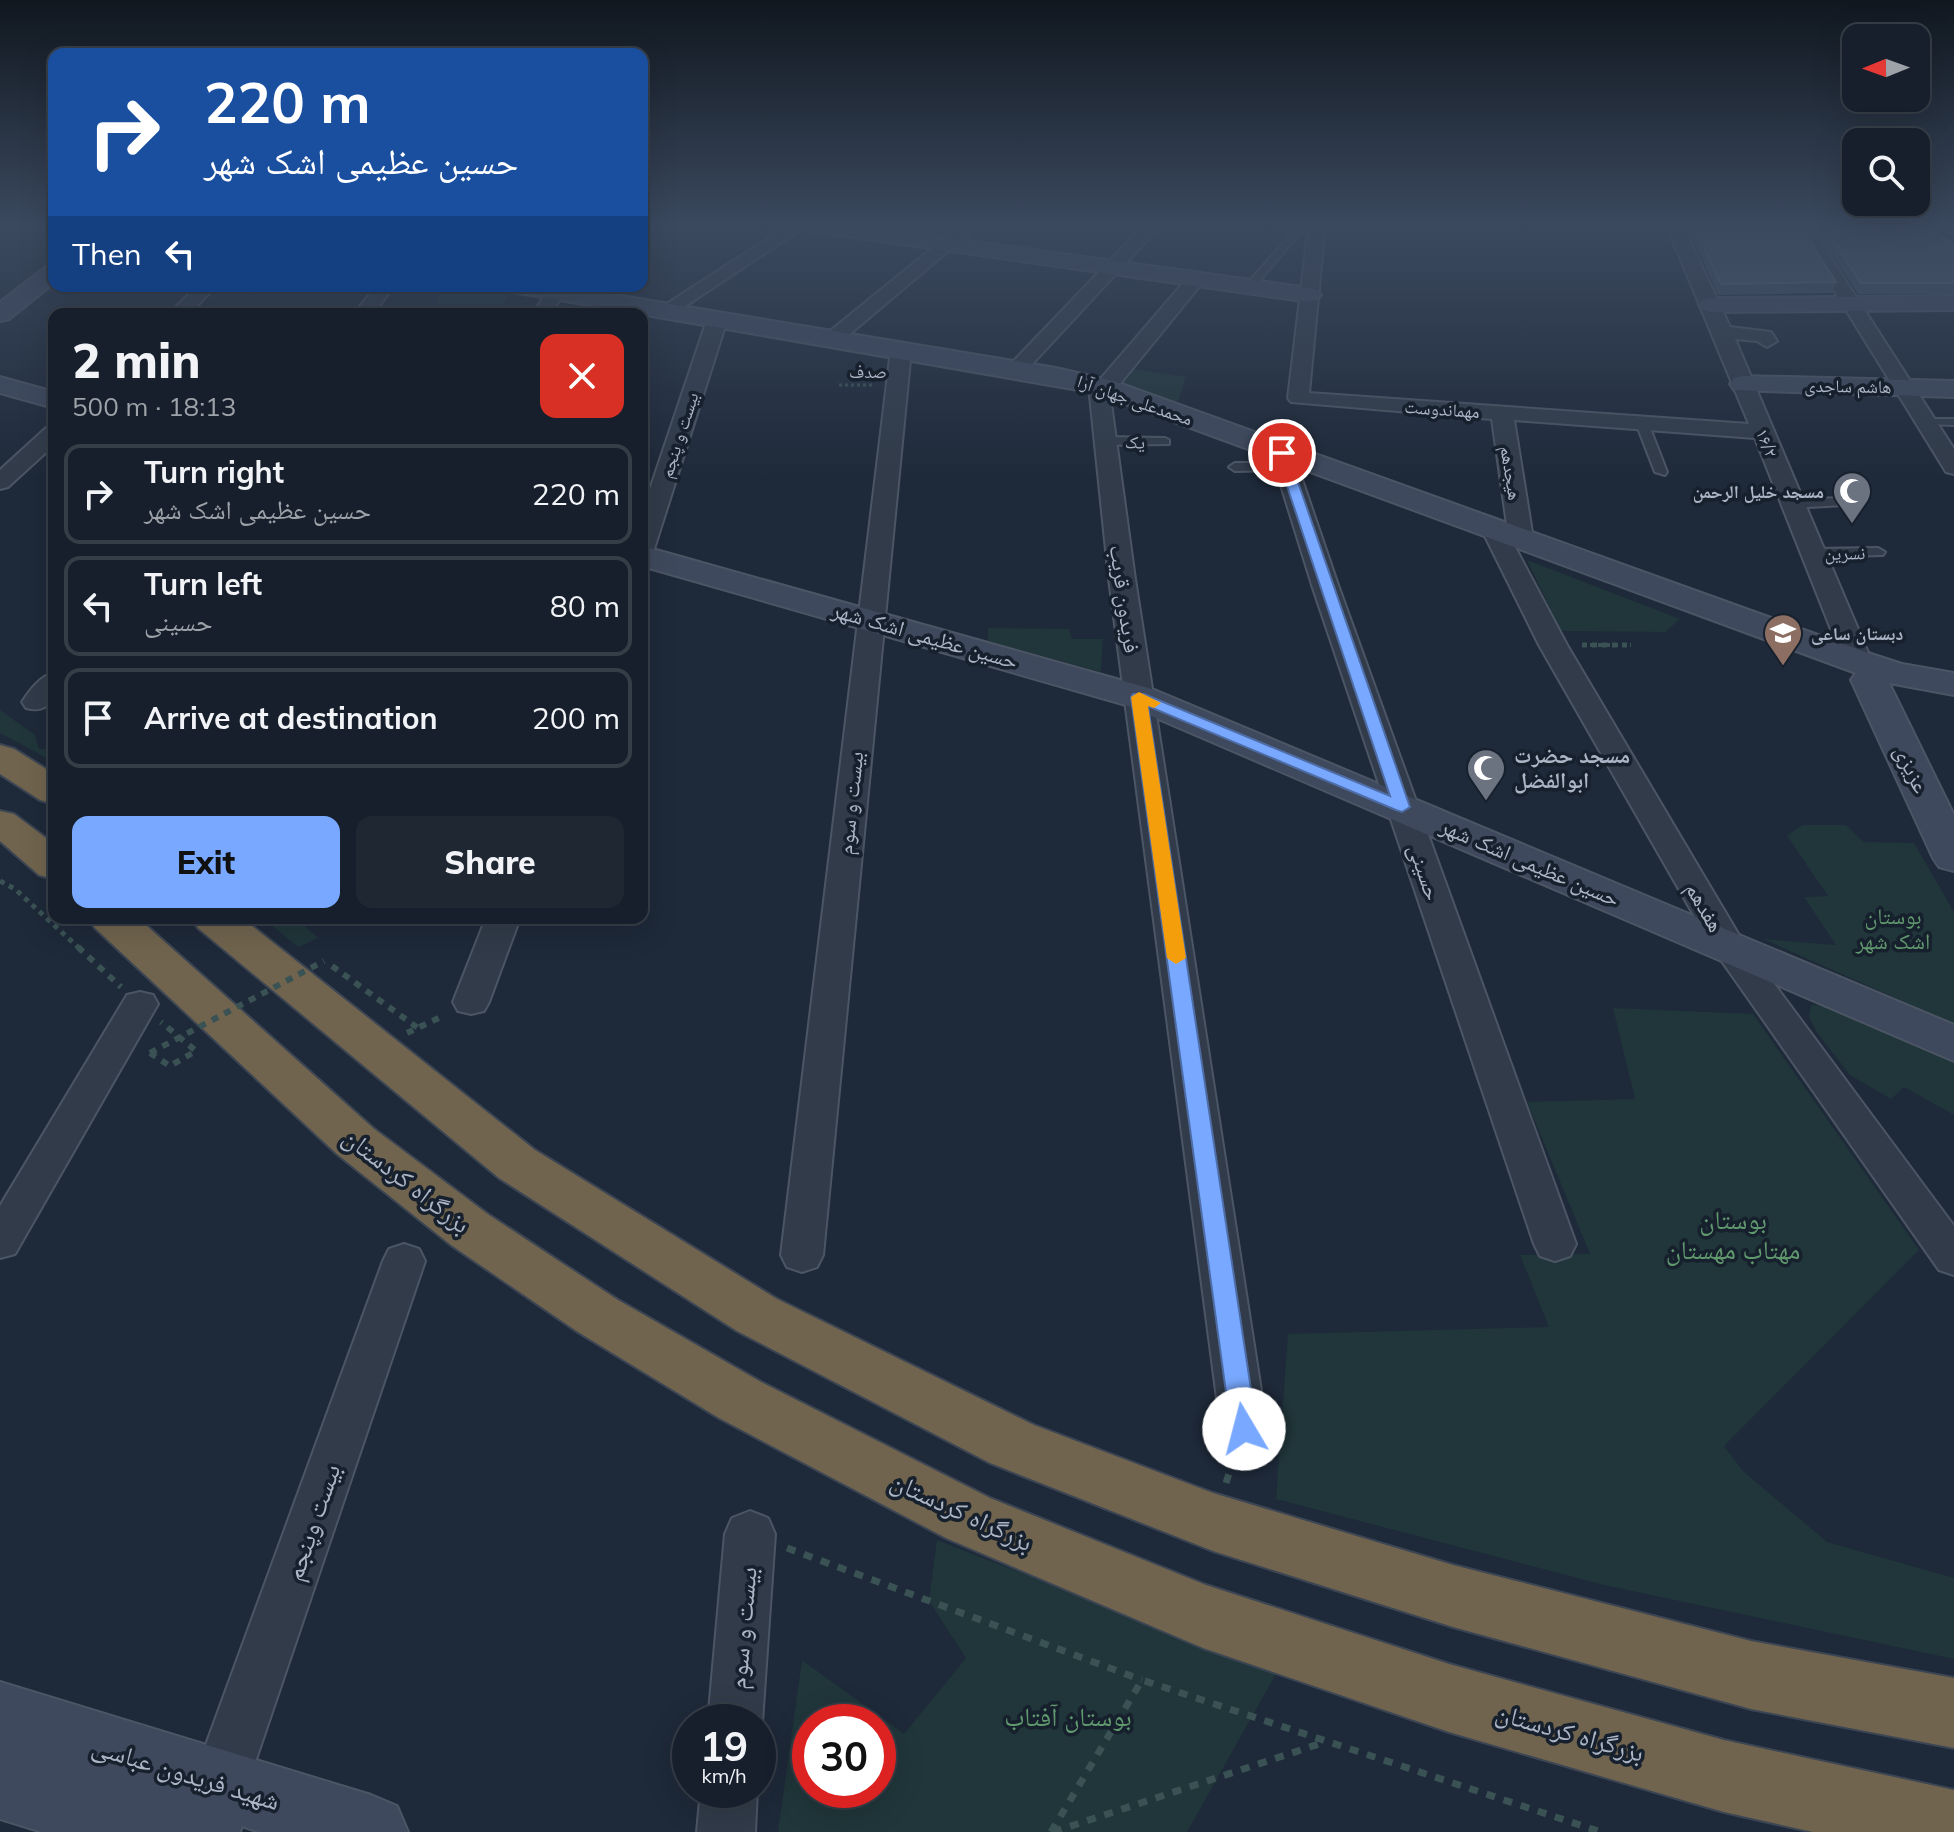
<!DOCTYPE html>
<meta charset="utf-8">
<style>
:root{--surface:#161f2b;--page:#1f2733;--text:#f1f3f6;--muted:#9ea2a9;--line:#353d47;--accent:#78a8ff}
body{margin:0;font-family:Mulish,"Noto Naskh Arabic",sans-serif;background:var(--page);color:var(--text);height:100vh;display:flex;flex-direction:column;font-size:30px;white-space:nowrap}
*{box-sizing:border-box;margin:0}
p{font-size:26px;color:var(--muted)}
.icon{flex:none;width:44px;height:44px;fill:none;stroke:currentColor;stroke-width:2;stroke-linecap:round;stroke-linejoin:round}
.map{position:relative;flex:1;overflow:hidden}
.drawer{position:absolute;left:48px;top:308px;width:600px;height:616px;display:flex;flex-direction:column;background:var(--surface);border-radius:16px;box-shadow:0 8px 32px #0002,0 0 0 2px var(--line)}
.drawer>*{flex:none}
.top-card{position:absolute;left:48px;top:48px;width:600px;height:244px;border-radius:16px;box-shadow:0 8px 32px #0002,0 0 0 2px var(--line);background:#1a4fa0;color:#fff;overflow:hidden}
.needle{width:52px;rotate:269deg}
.fabs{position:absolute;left:1842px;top:24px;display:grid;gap:16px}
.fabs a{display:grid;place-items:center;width:88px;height:88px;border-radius:16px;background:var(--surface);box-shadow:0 8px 32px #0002,0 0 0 2px var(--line);font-size:40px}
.speed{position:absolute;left:672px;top:1704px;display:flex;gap:16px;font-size:40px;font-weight:700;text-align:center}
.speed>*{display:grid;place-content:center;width:104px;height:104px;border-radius:50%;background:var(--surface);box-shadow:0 8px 32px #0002,0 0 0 2px var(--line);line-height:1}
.speed small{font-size:20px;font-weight:400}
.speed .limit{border:12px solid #d22;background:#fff;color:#111}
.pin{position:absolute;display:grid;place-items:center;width:68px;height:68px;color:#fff;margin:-34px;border:4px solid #fff;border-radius:50%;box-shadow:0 2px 8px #0007}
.me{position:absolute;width:88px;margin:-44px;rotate:352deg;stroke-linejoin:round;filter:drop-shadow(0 0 6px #0008)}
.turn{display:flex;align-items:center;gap:28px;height:168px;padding:0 24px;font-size:36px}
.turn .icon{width:104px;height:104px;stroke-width:2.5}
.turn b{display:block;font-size:56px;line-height:68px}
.then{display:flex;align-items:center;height:76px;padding:0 24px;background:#0003;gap:16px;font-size:30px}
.round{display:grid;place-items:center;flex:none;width:84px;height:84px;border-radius:16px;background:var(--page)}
.headline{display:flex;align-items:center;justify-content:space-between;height:136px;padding:0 24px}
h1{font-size:48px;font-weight:800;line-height:60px}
.cta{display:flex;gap:16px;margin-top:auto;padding:16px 24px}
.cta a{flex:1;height:92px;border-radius:16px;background:var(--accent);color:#111;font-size:32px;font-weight:800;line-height:92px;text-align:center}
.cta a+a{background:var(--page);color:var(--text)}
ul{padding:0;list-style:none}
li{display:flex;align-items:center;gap:24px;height:100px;margin:0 16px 12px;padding:0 8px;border:4px solid var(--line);border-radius:16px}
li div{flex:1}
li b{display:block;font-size:30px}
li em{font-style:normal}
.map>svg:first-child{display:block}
.green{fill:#20363a;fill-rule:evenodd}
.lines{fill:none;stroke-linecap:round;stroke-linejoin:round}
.lane-casing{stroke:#4c5564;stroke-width:4}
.street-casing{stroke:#4c5564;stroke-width:4}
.secondary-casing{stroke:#4c5564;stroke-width:4}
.highway-casing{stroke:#3c4553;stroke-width:4}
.path-far4{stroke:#3a5254;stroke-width:3;stroke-dasharray:3 3;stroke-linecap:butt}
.path-far3{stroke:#3a5254;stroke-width:4;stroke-dasharray:4 4;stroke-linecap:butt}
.path-far2{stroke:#3a5254;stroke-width:5;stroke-dasharray:5 5;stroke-linecap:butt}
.path-far1{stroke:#3a5254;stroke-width:6;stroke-dasharray:7 7;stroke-linecap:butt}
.path{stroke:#3a5254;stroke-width:7;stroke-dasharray:9 9;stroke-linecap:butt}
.lane{fill:#313b49;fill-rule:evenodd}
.street{fill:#313b49;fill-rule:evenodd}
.secondary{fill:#3f495d;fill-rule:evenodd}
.highway{fill:#70644e;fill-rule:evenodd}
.path-bridge{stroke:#3a5254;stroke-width:6;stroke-dasharray:7 7;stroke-linecap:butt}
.wall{fill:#414d61}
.building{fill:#4c586c;stroke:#5b677a;stroke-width:2}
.route{fill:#78a8ff;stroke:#4e6da6;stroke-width:2}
.slow{fill:#f59e0b}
.labels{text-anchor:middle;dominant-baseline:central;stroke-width:7;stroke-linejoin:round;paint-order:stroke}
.far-street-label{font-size:18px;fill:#abb5c6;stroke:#17202d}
.far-poi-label{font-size:18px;font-weight:bold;fill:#abb5c6;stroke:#17202d;text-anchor:end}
.street-label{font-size:22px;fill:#abb5c6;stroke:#17202d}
.poi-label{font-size:22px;font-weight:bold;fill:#abb5c6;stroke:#17202d;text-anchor:start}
.park-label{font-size:22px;fill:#61996f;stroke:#17202d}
.near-street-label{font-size:26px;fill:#abb5c6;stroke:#17202d}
.near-park-label{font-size:26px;fill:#61996f;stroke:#17202d}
</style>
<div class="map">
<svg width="1954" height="1832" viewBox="0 0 1954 1832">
<rect width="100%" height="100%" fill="#1e2939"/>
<g class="green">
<polygon points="445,286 477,286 511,292 502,304 435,304"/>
<polygon points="1134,369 1186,377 1178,401 1169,401 1118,384"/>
<polygon points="1527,560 1680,619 1665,632 1561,631"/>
<polygon points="988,628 1069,629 1072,639 1103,639 1101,672 988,641"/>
<polygon points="0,710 35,735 39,749 54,750 54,762 0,733"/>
<polygon points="1802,825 1846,825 1863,842 1914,843 1954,912 1954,1024 1763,939 1836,945 1804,897 1828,896 1787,836"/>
<polygon points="263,918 295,918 318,938 298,947"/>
<polygon points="1811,1005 1833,1006 1954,1062 1954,1115 1904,1087 1891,1099 1850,1075 1818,1034 1809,1017"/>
<polygon points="1613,1008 1753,1014 1919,1250 1724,1446 1743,1471 1827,1542 1954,1578 1954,1659 1604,1585 1276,1499 1288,1334 1549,1327 1520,1255 1590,1254 1527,1102 1635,1099"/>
<path d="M937,1540L1277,1672L1187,1832H778L802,1660L904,1734L966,1658L929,1601ZM810,1722H878V1790H810Z"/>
</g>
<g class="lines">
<defs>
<g id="lane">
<polygon points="1300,224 1308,224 1252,289 1246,289 1246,285"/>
<polygon points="1921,419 1954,419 1954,425 1925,424 1919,421"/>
<polygon points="1638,421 1648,423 1667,472 1665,475 1655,472 1636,423"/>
<polygon points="1165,438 1169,440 1169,444 1104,445 1098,441 1104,437"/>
<polygon points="1286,463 1290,464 1290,470 1235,471 1229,467 1235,463"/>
<polygon points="1840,498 1846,502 1844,505 1791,508 1785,504 1791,500"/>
<polygon points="1878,548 1885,552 1883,555 1811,557 1804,553 1811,549"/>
</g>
<g id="street">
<polygon points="790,224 809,224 672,315 665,317 656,311"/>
<polygon points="962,224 980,224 838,344 824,344 821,340 824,336"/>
<polygon points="1145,224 1162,224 1024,373 1010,373 1007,369 1010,365"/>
<polygon points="1309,224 1325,224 1309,393 1749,424 1666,224 1682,224 1730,327 1771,332 1777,341 1767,347 1757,341 1735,339 1872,662 1868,668 1858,670 1848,668 1844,662 1755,438 1514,420 1532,532 1529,537 1511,537 1508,532 1492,419 1291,402 1288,398"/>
<polygon points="1793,224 1809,224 1954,449 1954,474 1946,472 1943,467"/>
<polygon points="1196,274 1202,275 1205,279 1202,283 1110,396 1135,579 1267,1429 1261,1443 1244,1449 1227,1443 1221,1429 1109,579 1090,396 1097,383 1190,275"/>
<polygon points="197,286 216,286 189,314 169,314"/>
<polygon points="376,286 394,286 373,314 354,314"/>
<polygon points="555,287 564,292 551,314 533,314 549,288"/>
<polygon points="717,314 727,320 654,549 651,554 642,556 642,513 707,320"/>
<polygon points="901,344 911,350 823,1255 817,1267 802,1272 787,1267 781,1255 891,350"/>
<polygon points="54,426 54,445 8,487 0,489 0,470 46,428"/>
<polygon points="1282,446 1293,453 1338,585 1576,1244 1570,1256 1555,1261 1540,1256 1534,1244 1312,585 1271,453"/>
<polygon points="1495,525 1504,527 1507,532 1567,645 1743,942 1954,1226 1954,1275 1939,1270 1712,947 1539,645 1483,532 1486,527"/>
<path d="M54,673V699C45,709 39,711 26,708L22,702C30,690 40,676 54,673Z"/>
<polygon points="486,918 520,918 489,1002 484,1011 471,1014 458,1011 453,1002"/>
<polygon points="140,992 153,995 158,1004 15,1254 0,1258 0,1206 127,995"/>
<polygon points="404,1244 419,1249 425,1261 248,1783 240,1803 220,1811 200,1803 192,1783 383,1261 389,1249"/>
<polygon points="750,1511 768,1518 775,1534 762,1722 758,1732 758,1722 708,1722 725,1534 732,1518"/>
<polygon points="701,1790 757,1790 755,1832 697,1832"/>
</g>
<g id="secondary">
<polygon points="793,224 847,224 1309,288 1317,290 1321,295 1317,300 1309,302 804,230"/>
<polygon points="54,265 54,283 9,319 0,321 0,302 46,267"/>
<polygon points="507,286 561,286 1056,368 1113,381 1871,654 1902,664 1954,673 1954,695 1889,683 1954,815 1954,871 1939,867 1933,858 1851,680 1856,673 1096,393 519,293 511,291"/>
<polygon points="1954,296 1954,310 1711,312 1702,310 1699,305 1702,300 1711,298"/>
<polygon points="1743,376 1954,381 1954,397 1734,390 1730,384 1734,378"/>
<polygon points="0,377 54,392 54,408 0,393"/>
<polygon points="642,546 1152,689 1954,1025 1954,1061 1126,705 642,566"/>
<polygon points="0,1682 371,1795 397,1806 408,1832 259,1832 242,1826 240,1832 42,1832 0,1819"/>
</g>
<g id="highway">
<polygon points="0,745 14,749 54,774 54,804 40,800 0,774"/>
<polygon points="0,811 14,814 54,844 54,879 39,875 0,841"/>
<polygon points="89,918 138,918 373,1128 489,1215 618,1300 761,1382 990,1498 1206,1585 1449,1664 1724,1740 1954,1790 1954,1832 1813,1832 1724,1812 1449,1732 1203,1648 946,1538 719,1418 578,1332 451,1245 337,1154 95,928"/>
<polygon points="192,918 242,918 535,1150 777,1299 1034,1425 1213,1493 1453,1565 1751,1641 1954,1678 1954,1748 1751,1709 1453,1627 1213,1551 990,1463 737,1331 499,1178 198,928"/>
</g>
</defs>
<use href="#lane" class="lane-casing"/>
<use href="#street" class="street-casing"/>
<use href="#secondary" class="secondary-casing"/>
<use href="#highway" class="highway-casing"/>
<polyline class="path-far4" points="839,385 874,385"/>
<polyline class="path-far3" points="1582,645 1631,645"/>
<g class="path-far2">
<polyline points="1582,645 1631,645"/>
<polyline points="0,881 15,889 80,949"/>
</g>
<g class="path-far1">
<polyline points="78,947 121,987"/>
<polyline points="332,966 418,1028"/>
<polyline points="407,1033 445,1015"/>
<polyline points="150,1053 170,1066 196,1051 161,1022"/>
</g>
<g class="path">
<polyline points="1226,1483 1234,1458"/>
<polyline points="787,1548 1142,1680"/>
<polyline points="1051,1832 1142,1680 1601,1832"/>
<polyline points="1053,1832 1325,1742"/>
</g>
<use href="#lane" class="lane"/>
<use href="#street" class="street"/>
<use href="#secondary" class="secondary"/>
<use href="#highway" class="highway"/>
<polyline class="path-bridge" points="150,1053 324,961"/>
</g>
<g class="wall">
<polygon points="1686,224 1799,224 1836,282 1832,293 1718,295"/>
<polygon points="1812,224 1922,224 1954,244 1954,294 1858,294"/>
<polygon points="1931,224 1954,224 1954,238"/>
</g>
<g class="building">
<polygon points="1693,224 1799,224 1836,282 1721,284"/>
<polygon points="1822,224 1922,224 1954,244 1954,283 1861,283"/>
</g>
<linearGradient id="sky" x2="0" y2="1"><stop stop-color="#10171f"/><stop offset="0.47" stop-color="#3b495f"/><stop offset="1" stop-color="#3b495f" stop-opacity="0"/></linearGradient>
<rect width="1954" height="480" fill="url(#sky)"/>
<polygon class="route" points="1278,451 1288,453 1410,807 1402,812 1396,810 1148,706 1257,1429 1253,1437 1244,1440 1235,1437 1231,1429 1131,697 1133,694 1144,694 1390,796 1276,453"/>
<polygon class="slow" points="1139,692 1161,703 1154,708 1148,706 1186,958 1176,964 1167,958 1131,697"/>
<defs>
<symbol id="mosque-pin" viewBox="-11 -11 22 30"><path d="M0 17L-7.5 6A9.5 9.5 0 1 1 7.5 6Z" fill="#6b7280" stroke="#17202d"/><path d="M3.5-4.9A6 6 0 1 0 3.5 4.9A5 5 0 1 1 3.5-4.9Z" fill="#fff"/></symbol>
<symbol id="school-pin" viewBox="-11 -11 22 30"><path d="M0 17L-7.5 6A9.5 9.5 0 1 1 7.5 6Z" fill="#8d6e63" stroke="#17202d"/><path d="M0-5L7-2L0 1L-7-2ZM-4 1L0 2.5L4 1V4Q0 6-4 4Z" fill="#fff"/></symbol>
</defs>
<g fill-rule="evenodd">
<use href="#mosque-pin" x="1830" y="469" width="44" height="60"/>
<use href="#school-pin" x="1761" y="611" width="44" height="60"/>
<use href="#mosque-pin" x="1464" y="746" width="44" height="60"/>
</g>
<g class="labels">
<g class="far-street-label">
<text x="868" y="371">صدف</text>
<text transform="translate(1848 386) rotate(1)">هاشم ساجدی</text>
<text transform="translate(1135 400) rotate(19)">محمدعلی جهان آرا</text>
<text transform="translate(1442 409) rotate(4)">مهماندوست</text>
<text transform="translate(679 435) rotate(-72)">بیست و پنجم</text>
<text transform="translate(1135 442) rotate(1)">یک</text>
<text transform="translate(1767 443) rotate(68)">۱۶/۲</text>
<text transform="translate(1511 473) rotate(81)">هیجدهم</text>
<text transform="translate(1845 553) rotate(-1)">نسرین</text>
</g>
<g class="far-poi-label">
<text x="1824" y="491">مسجد خلیل الرحمن</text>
<text x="1811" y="633" text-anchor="start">دبستان ساعی</text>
</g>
<g class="street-label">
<text transform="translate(1125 599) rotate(82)">فریدون قریب</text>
<text transform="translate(925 635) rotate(16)">حسین عظیمی اشک شهر</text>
<text transform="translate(1912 769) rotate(64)">عزیزی</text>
<text transform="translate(850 803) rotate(-84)">بیست و سوم</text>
<text transform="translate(1530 862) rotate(23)">حسین عظیمی اشک شهر</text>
<text transform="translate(1425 872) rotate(71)">حسینی</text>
<text transform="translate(1705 907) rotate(60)">هفدهم</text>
</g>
<g class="poi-label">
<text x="1514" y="755">مسجد حضرت<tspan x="1514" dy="25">ابوالفضل</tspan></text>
</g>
<g class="park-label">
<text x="1893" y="916">بوستان<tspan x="1893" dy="25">اشک شهر</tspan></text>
</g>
<g class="near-street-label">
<text transform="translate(407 1180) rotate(38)">بزرگراه کردستان</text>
<text transform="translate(962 1511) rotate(25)">بزرگراه کردستان</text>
<text transform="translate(312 1522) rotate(-71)">بیست وپنجم</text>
<text transform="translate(742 1628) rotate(-85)">بیست و سوم</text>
<text transform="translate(1570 1732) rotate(16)">بزرگراه کردستان</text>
<text transform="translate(186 1773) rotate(17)">شهید فریدون عباسی</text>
</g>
<g class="near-park-label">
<text x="1733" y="1219">بوستان<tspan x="1733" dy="30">مهتاب مهستان</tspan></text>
<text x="1068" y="1716">بوستان آفتاب</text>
</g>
</g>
</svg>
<div class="fabs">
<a><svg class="needle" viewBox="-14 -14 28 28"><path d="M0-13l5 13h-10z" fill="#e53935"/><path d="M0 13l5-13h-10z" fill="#9ea2a9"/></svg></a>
<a><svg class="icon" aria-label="search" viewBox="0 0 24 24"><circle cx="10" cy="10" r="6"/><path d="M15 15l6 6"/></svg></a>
</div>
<div class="speed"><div>19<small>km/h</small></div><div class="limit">30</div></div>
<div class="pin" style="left:1282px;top:453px;background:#d93025"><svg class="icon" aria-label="arrive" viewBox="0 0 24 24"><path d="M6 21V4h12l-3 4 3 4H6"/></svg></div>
<svg class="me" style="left:1244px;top:1429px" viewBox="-20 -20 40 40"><circle r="19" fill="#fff"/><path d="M0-13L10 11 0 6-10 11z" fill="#78a8ff"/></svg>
<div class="top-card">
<div class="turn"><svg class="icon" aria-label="right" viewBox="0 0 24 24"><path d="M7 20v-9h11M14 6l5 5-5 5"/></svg><div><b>220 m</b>حسین عظیمی اشک شهر</div></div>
<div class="then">Then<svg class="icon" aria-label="left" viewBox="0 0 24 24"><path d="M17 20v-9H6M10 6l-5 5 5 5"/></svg></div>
</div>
<section class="drawer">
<div class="headline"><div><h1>2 min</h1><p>500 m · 18:13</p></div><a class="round" style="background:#d93025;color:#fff"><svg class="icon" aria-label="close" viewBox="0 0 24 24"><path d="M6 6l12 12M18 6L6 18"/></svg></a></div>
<ul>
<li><svg class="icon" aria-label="right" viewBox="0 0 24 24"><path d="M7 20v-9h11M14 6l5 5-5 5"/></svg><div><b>Turn right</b><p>حسین عظیمی اشک شهر</p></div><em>220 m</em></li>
<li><svg class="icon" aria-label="left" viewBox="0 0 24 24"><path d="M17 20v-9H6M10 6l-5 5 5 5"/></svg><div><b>Turn left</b><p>حسینی</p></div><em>80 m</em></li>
<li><svg class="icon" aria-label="arrive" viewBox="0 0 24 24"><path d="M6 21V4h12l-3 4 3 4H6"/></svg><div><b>Arrive at destination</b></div><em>200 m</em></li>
</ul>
<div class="cta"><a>Exit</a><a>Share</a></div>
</section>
</div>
